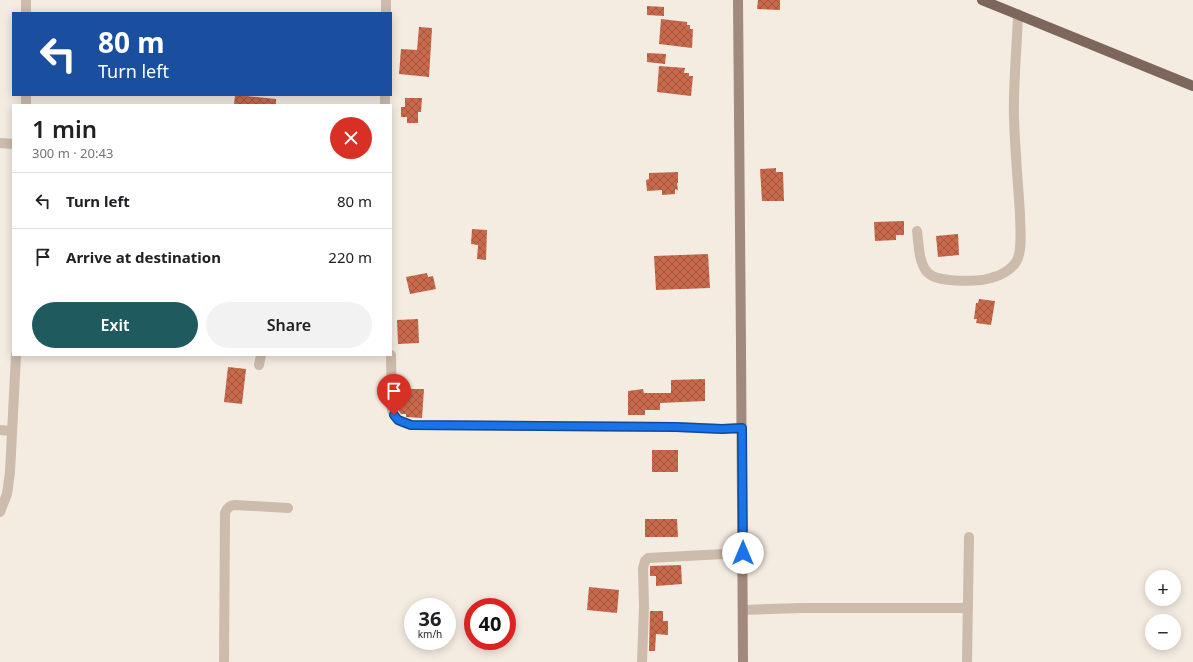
<!DOCTYPE html>
<meta charset="utf-8">
<style>
:root{--surface:#fff;--page:#f2f2f2;--text:#202124;--muted:#757577;--line:#e0e0e0;--accent:#1f5a5e}
body{margin:0;font-family:"Noto Sans",sans-serif;background:var(--page);color:var(--text);height:100vh;display:flex;flex-direction:column;font-size:15px;white-space:nowrap}
*{box-sizing:border-box;margin:0}
p{font-size:13px;color:var(--muted)}
.icon{flex:none;width:22px;height:22px;fill:none;stroke:currentColor;stroke-width:2;stroke-linecap:round;stroke-linejoin:round}
.map{position:relative;flex:1;overflow:hidden}
.sheet{position:absolute;left:12px;top:104px;width:380px;height:252px;display:flex;flex-direction:column;background:var(--surface);border-radius:0px;box-shadow:0 2px 10px #0003}
.sheet>*{flex:none}
.hud{position:absolute;left:12px;top:12px;width:380px;height:84px;border-radius:0px;box-shadow:0 2px 10px #0003;background:#1a4fa0;color:#fff;overflow:hidden}
.buttons{position:absolute;left:1145px;top:570px;display:grid;gap:8px}
.buttons a{display:grid;place-items:center;width:36px;height:36px;border-radius:50%;background:var(--surface);box-shadow:0 2px 10px #0003;font-size:20px}
.speed{position:absolute;left:404px;top:598px;display:flex;gap:8px;font-size:20px;font-weight:700;text-align:center}
.speed>*{display:grid;place-content:center;width:52px;height:52px;border-radius:50%;background:var(--surface);box-shadow:0 2px 10px #0003;line-height:1}
.speed small{font-size:10px;font-weight:400}
.speed .limit{border:6px solid #d22;background:#fff;color:#111}
.pin{position:absolute;display:grid;place-items:center;width:34px;height:34px;color:#fff;margin:-41px -17px;border-radius:50% 50% 50% 0;rotate:-45deg;box-shadow:0 0 4px #0007}
.pin .icon{rotate:45deg}
.me{position:absolute;width:44px;margin:-22px;rotate:0deg;stroke-linejoin:round;filter:drop-shadow(0 0 3px #0008)}
.turn{display:flex;align-items:center;gap:14px;height:84px;padding:0 20px;font-size:18px}
.turn .icon{width:52px;height:52px;stroke-width:2.5}
.turn b{display:block;font-size:28px;line-height:34px}
.round{display:grid;place-items:center;flex:none;width:42px;height:42px;border-radius:21px;background:var(--page)}
.summary{display:flex;align-items:center;justify-content:space-between;height:68px;padding:0 20px}
h1{font-size:24px;font-weight:600;line-height:30px}
.cta{display:flex;gap:8px;margin-top:auto;padding:8px 20px}
.cta a{flex:1;height:46px;border-radius:24px;background:var(--accent);color:#fff;font-size:16px;font-weight:600;line-height:46px;text-align:center}
.cta a+a{background:var(--page);color:var(--text)}
ul{padding:0;list-style:none}
li{display:flex;align-items:center;gap:12px;height:56px;padding:0 20px;border-top:1px solid var(--line)}
li div{flex:1}
li b{display:block;font-size:15px}
li em{font-style:normal}
.map>svg:first-child{display:block}
.building{fill:url(#building-cross-hatch)}
.lines{fill:none;stroke-linecap:round;stroke-linejoin:round}
.street{stroke:#cdbbac;stroke-width:10}
.secondary{stroke:#a18a7d;stroke-width:10}
.primary{stroke:#7d675c;stroke-width:10}
.route-casing{stroke:#114b97;stroke-width:10}
.route{stroke:#1a73e8;stroke-width:7}
</style>
<div class="map">
<svg width="1193" height="662" viewBox="0 0 1193 662">
<defs>
<pattern id="building-cross-hatch" width="8" height="8" patternUnits="userSpaceOnUse"><rect width="8" height="8" fill="#c8694b"/><path d="M0 0l8 8M0 8l8-8" fill="none" stroke="#a4573f"/></pattern>
</defs>
<rect width="100%" height="100%" fill="#f4ebe1"/>
<g class="building">
<polygon points="758,0 780,0 780,10 757,9"/>
<polygon points="647,6 664,7 664,16 647,15"/>
<polygon points="661,19 687,22 687,25 690,25 690,29 693,29 692,48 659,44"/>
<polygon points="419,27 432,28 429,77 399,74 401,49 417,50"/>
<polygon points="647,53 666,54 665,64 647,62"/>
<polygon points="659,66 685,68 684,73 689,73 689,76 693,76 691,96 657,92"/>
<polygon points="235,95 276,99 276,105 234,105"/>
<polygon points="405,98 422,98 421,112 418,112 418,123 407,123 407,117 401,117 401,107 405,107"/>
<polygon points="776,168 776,172 783,172 784,201 762,201 760,169"/>
<polygon points="678,172 678,183 677,183 678,190 675,189 675,194 662,195 662,190 647,191 646,180 649,179 649,173"/>
<polygon points="904,221 904,235 896,235 896,240 875,241 874,222"/>
<polygon points="472,229 487,230 486,260 477,259 478,245 471,244"/>
<polygon points="958,234 959,255 938,257 936,236"/>
<polygon points="708,254 710,288 656,290 654,256"/>
<polygon points="427,273 428,277 433,276 436,289 410,294 406,277"/>
<polygon points="979,299 995,301 991,325 976,323 977,319 974,319 976,303 978,303"/>
<polygon points="418,319 419,343 398,344 397,320"/>
<polygon points="228,367 246,369 242,404 224,402"/>
<polygon points="705,379 705,401 660,403 660,410 645,410 645,415 628,415 628,391 643,389 644,393 671,393 671,380"/>
<polygon points="410,389 424,389 422,418 406,417 406,414 401,414 399,411 398,402 403,402 403,396 410,396"/>
<rect x="652" y="450" width="26" height="22"/>
<polygon points="645,519 677,519 678,537 645,537"/>
<polygon points="681,565 682,584 656,586 656,576 650,576 650,566"/>
<polygon points="589,587 619,590 617,613 587,610"/>
<polygon points="650,611 663,611 663,621 668,621 668,635 656,634 655,651 649,651"/>
</g>
<g class="lines">
<g class="street">
<polyline points="26,13 26,0"/>
<polyline points="386,13 386,0"/>
<polyline points="26,105 26,95"/>
<polyline points="385,105 385,95"/>
<polyline points="0,143 13,144"/>
<path d="M917,231C919,244 918,261 927,272C936,283 978,282 991,278C1000,276 1011,270 1016,262C1023,252 1020,227 1020,214C1018,182 1015,150 1014,118C1013,83 1017,49 1018,14"/>
<path d="M391,355L392,410C395,420 402,423 411,425L676,427L722,429L742,428"/>
<polyline points="259,365 261,355"/>
<polyline points="0,430 12,431"/>
<polyline points="0,512 7,494 10,472 16,355"/>
<polyline points="743,610 802,608 968,608"/>
<path d="M224,662L225,513C227,508 230,505 235,505L288,508"/>
<polyline points="642,662 644,607 643,568 645,561 648,558 743,553"/>
<polyline points="967,662 969,537"/>
</g>
<path class="secondary" d="M738,0C739,221 743,441 743,662"/>
<polyline class="primary" points="982,0 1193,86"/>
</g>
<g class="lines">
<defs>
<polyline id="route" points="394,415 398,420 411,425 676,427 722,429 742,428 743,553"/>
</defs>
<use href="#route" class="route-casing"/>
<use href="#route" class="route"/>
</g>
</svg>
<div class="buttons">
<a>+</a>
<a>−</a>
</div>
<div class="speed"><div>36<small>km/h</small></div><div class="limit">40</div></div>
<div class="pin" style="left:394px;top:415px;background:#d93025"><svg class="icon" aria-label="arrive" viewBox="0 0 24 24"><path d="M6 21V4h12l-3 4 3 4H6"/></svg></div>
<svg class="me" style="left:743px;top:553px" viewBox="-20 -20 40 40"><circle r="19" fill="#fff"/><path d="M0-13L10 11 0 6-10 11z" fill="#1a73e8"/></svg>
<div class="hud">
<div class="turn"><svg class="icon" aria-label="left" viewBox="0 0 24 24"><path d="M17 20v-9H6M10 6l-5 5 5 5"/></svg><div><b>80 m</b>Turn left</div></div>
</div>
<section class="sheet">
<div class="summary"><div><h1>1 min</h1><p>300 m · 20:43</p></div><a class="round" style="background:#d93025;color:#fff"><svg class="icon" aria-label="close" viewBox="0 0 24 24"><path d="M6 6l12 12M18 6L6 18"/></svg></a></div>
<ul>
<li><svg class="icon" aria-label="left" viewBox="0 0 24 24"><path d="M17 20v-9H6M10 6l-5 5 5 5"/></svg><div><b>Turn left</b></div><em>80 m</em></li>
<li><svg class="icon" aria-label="arrive" viewBox="0 0 24 24"><path d="M6 21V4h12l-3 4 3 4H6"/></svg><div><b>Arrive at destination</b></div><em>220 m</em></li>
</ul>
<div class="cta"><a>Exit</a><a>Share</a></div>
</section>
</div>
